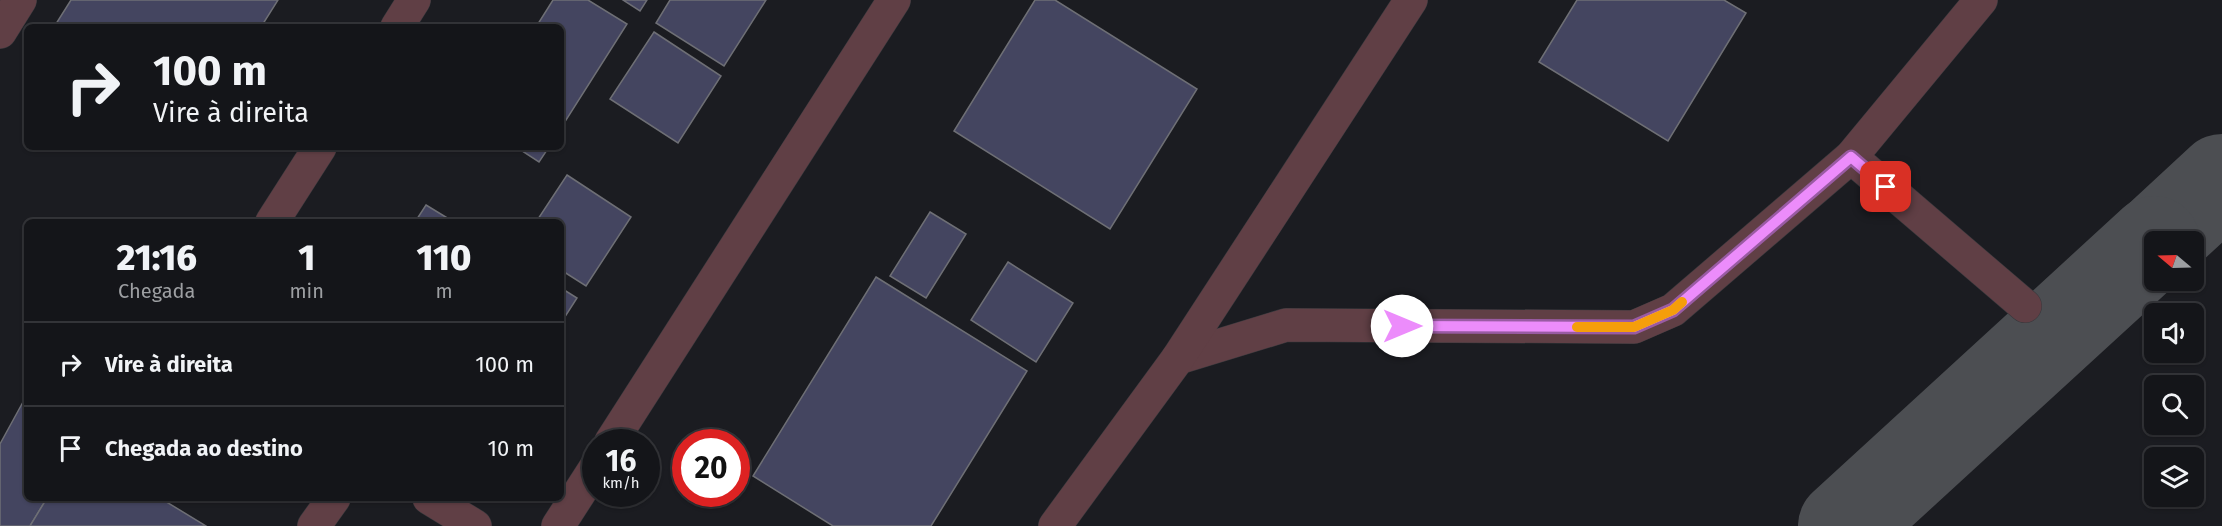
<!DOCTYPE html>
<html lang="pt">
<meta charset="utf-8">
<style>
:root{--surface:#141519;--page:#212226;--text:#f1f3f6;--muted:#9d9fa2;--line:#333438}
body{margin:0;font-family:"Fira Sans",sans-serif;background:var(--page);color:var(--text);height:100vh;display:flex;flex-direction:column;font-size:22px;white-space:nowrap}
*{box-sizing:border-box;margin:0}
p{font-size:20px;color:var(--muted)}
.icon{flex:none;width:33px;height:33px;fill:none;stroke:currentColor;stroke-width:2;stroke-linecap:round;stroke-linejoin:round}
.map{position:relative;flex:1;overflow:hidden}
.details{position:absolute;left:24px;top:219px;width:540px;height:282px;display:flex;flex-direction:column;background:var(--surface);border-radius:9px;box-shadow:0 2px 4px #0004,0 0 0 2px var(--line)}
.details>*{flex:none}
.top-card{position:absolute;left:24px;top:24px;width:540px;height:126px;border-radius:9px;box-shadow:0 2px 4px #0004,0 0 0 2px var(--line);background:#141519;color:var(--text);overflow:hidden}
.needle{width:39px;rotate:289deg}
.fabs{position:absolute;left:2144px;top:231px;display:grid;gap:12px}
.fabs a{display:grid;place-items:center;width:60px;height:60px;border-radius:9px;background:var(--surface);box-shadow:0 2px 4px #0004,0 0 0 2px var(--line);font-size:30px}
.speed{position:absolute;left:582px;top:429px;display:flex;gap:12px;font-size:30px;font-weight:700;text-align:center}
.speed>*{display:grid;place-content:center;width:78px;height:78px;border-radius:50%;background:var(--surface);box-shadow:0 2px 4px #0004,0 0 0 2px var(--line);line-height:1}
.speed small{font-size:15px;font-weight:400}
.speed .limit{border:9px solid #d22;background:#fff;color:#111}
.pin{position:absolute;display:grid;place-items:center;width:51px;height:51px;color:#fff;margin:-26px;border-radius:12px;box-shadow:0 3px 9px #0006}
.me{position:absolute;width:66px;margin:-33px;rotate:90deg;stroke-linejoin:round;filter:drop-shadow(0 0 4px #0008)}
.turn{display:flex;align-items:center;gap:21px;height:126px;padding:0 30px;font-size:27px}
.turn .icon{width:78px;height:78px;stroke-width:2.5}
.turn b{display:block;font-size:42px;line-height:51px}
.eta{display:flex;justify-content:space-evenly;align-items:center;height:102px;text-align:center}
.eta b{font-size:36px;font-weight:800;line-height:42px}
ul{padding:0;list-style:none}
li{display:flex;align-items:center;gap:18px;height:84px;padding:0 30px;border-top:2px solid var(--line)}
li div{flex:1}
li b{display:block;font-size:22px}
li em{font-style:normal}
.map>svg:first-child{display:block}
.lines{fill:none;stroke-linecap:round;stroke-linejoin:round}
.taxiway{stroke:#4c4e52;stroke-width:92}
.building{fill:#444560;stroke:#6e6f75;stroke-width:1.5}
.minor-casing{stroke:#38393d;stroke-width:34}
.minor{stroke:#603f45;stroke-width:33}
.route-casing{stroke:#995ba3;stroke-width:15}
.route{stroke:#ec8cfb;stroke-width:10}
.slow{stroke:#f59e0b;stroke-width:10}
</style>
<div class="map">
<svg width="2222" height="526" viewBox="0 0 2222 526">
<rect width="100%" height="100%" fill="#1b1c21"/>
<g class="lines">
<g class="taxiway">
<polyline points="2155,242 2222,180"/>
<polyline points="1844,526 2154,242"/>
</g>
</g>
<g class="building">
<polygon points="71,0 278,0 261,27 54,27"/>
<polygon points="553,0 588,0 627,24 561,128 561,27 536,27"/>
<polygon points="623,0 647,0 640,11"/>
<polygon points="670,0 766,0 724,66 656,23"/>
<polygon points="1035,0 1055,0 1197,89 1110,229 954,131"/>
<polygon points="1577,0 1724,0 1746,13 1668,141 1539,62"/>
<polygon points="654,32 721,76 678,143 610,99"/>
<polygon points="516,147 549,147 539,162"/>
<polygon points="567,175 631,217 586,286 561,270 561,222 536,222"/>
<polygon points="426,205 454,222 415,222"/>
<polygon points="930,212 966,234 926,298 890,276"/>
<polygon points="1008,262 1073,303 1036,362 971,320"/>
<polygon points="876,277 1027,371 931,526 833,526 753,476"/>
<polygon points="561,288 577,298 561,323"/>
<polygon points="23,402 27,405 27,498 47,498 30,526 0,526 0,444"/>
<polygon points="47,498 160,498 206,526 30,526"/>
</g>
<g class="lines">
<defs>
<g id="minor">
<polyline points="397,27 414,0"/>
<polyline points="0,32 20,0"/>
<polyline points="1851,157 2025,306"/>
<polyline points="272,222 320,147"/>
<polyline points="1178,358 1286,325 1634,327 1673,310 1851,157 1981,0"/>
<polyline points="611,442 894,0"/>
<polyline points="429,498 475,526"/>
<polyline points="314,526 334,498"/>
<polyline points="558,526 596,467"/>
<polyline points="1055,526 1178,358 1411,0"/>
</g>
</defs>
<use href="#minor" class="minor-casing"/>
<use href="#minor" class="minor"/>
</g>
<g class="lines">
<defs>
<polyline id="route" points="1402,326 1634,327 1673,310 1851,157 1886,187"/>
</defs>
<use href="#route" class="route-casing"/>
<use href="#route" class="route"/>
<polyline class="slow" points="1577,327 1634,327 1673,310 1682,302"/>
</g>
</svg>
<div class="fabs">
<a><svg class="needle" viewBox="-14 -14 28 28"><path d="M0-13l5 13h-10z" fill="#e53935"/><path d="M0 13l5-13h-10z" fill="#9d9fa2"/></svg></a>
<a><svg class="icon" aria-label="sound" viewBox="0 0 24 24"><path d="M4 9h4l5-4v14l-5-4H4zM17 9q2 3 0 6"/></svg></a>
<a><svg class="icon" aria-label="search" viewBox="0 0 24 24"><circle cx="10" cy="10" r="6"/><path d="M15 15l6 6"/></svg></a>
<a><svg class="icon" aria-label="layers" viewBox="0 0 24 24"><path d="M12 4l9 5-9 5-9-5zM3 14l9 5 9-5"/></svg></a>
</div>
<div class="speed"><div>16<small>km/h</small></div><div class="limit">20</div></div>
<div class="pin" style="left:1886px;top:187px;background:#d93025"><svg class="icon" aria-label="arrive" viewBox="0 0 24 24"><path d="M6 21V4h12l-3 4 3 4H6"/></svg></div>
<svg class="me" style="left:1402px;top:326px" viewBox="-20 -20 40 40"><circle r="19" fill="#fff"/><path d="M0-13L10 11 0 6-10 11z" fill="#ec8cfb"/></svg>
<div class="top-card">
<div class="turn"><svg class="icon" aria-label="right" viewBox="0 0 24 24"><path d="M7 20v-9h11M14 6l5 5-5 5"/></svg><div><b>100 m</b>Vire à direita</div></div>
</div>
<section class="details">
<div class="eta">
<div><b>21:16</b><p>Chegada</p></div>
<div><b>1</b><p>min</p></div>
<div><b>110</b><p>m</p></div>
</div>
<ul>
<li><svg class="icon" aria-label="right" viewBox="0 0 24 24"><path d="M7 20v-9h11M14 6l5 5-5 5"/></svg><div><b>Vire à direita</b></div><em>100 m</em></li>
<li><svg class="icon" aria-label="arrive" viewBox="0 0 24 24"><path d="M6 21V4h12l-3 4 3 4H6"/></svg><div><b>Chegada ao destino</b></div><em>10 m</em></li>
</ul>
</section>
</div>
